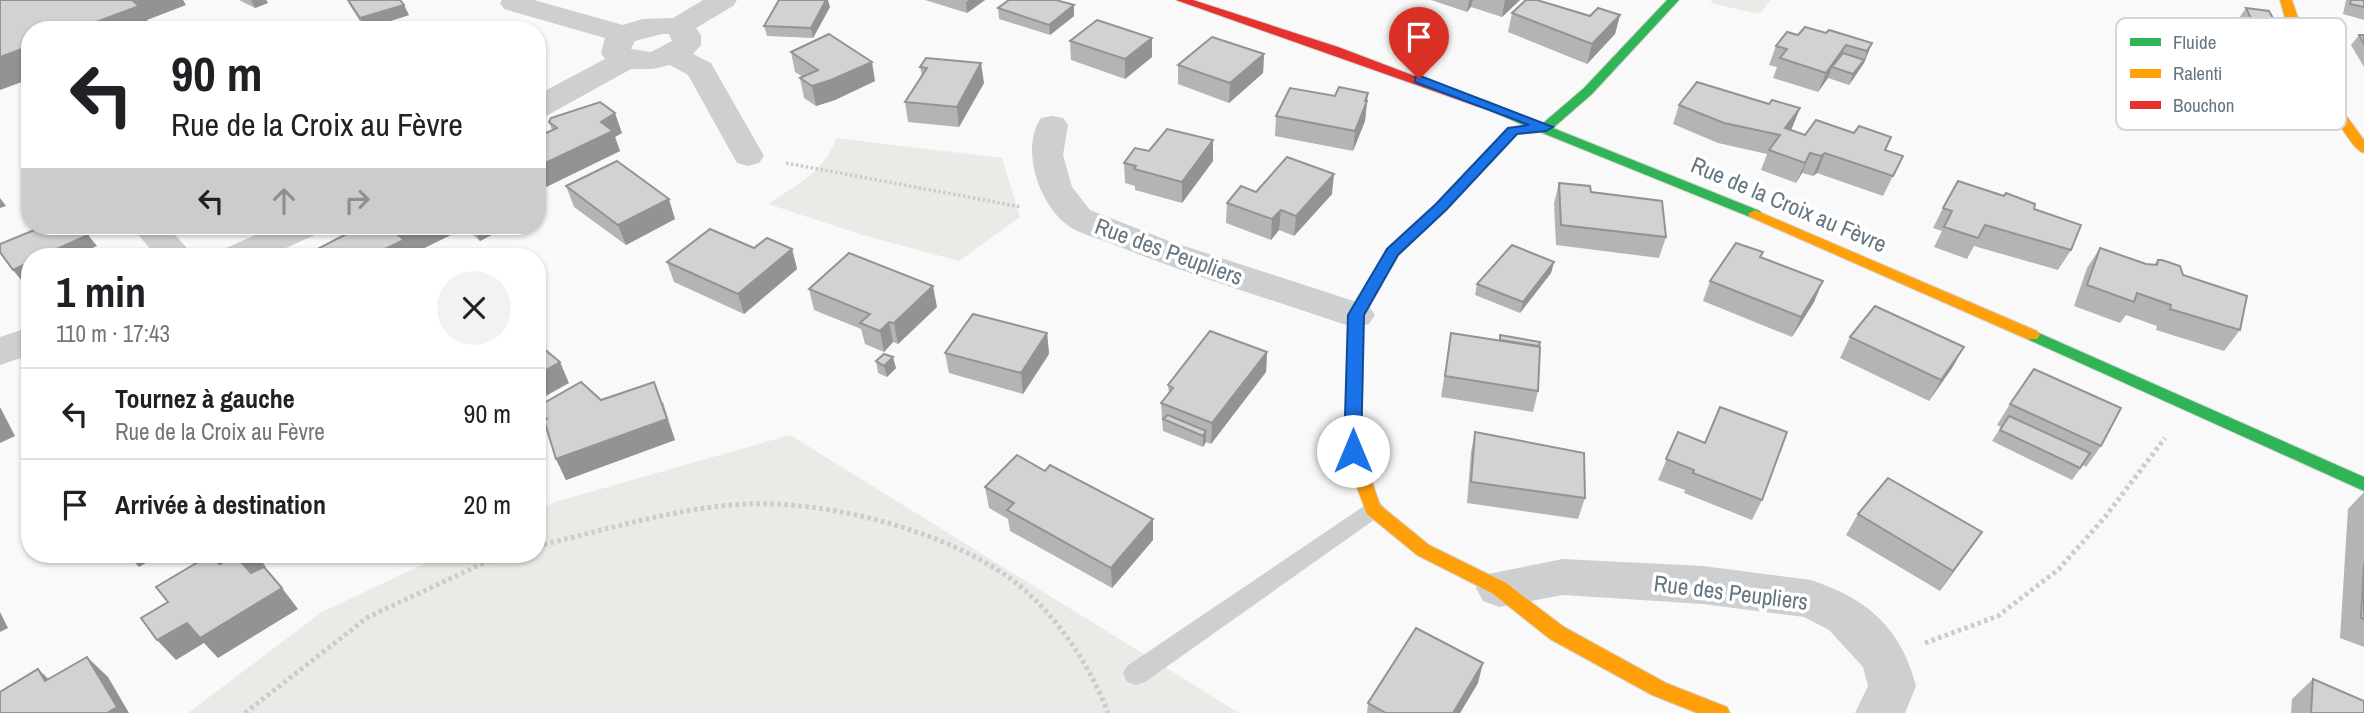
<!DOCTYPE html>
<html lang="fr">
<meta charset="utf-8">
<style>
:root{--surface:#fff;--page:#f2f2f2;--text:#202124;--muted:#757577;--line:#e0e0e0}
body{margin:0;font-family:"Archivo Narrow",sans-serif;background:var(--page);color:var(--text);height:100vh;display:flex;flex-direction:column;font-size:26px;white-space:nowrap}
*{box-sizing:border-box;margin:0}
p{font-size:23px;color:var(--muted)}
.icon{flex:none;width:38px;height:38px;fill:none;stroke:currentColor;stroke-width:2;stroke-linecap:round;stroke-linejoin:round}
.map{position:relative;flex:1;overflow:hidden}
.panel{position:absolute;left:21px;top:248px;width:525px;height:315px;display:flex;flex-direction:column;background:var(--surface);border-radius:28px;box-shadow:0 2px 5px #0004}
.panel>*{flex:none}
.guide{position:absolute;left:21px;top:21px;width:525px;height:214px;border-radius:28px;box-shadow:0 2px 5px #0004;background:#fff;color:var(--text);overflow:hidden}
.pin{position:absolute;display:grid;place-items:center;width:60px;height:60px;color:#fff;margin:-72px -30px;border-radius:50% 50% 50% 0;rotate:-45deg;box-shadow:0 0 7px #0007}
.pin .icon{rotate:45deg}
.me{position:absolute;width:77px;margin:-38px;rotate:0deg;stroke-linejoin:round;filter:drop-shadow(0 0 5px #0008)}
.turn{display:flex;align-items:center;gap:24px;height:147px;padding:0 35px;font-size:32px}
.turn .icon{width:91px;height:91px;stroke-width:2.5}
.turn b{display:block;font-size:49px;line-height:60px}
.lanes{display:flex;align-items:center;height:66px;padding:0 35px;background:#0003;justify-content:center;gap:35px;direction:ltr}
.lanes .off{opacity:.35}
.round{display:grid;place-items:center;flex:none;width:74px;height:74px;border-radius:37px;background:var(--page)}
.overview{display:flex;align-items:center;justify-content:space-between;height:119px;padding:0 35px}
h1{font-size:42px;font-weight:700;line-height:52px}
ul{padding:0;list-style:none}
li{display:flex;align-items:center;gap:21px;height:91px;padding:0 35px;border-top:2px solid var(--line)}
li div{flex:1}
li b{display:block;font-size:26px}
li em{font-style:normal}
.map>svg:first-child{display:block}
.green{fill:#e8ebe6}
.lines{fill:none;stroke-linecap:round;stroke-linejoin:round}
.fast-casing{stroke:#d5d6d7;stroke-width:2}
.slow-casing{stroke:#d5d6d7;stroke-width:2}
.jam-casing{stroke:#d5d6d7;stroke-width:2}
.path-far1{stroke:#cbcccd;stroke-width:3.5;stroke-dasharray:2.5 2.5;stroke-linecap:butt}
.path{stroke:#cbcccd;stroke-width:5;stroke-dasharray:3.5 3.5;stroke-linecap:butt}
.lane{fill:#cecfd0;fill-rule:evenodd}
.street{fill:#cecfd0;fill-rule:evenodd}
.fast{fill:#30b455;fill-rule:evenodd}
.slow{fill:#ff9f0a;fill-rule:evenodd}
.jam{fill:#e5322d;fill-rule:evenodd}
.wall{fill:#b3b5b5}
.shaded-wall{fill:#929394}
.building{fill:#d0d2d3;stroke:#929394;stroke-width:2}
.route{fill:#1a73e8;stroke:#114b97;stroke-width:2}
.labels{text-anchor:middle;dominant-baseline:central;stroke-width:7;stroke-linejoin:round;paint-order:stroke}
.street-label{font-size:23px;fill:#657683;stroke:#fff}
.key{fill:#fff;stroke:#d1d6da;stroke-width:2}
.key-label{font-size:19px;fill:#657683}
</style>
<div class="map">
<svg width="2364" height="713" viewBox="0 0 2364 713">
<rect width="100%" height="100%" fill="#f9f9f9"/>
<g class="green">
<polygon points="1713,0 1771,0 1759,14 1710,3"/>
<path d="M836,138L1002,158L1020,217L959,261L859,234L768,204C796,185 826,171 836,138Z"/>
<polygon points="790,435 1239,713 188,713 322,612 443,555 537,555 537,510 555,502"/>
</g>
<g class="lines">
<defs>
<g id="fast">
<polygon points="1667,0 1679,0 1592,94 1553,128 1760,211 1762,214 1760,217 1750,217 1540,132 1517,134 1446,210 1398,255 1364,315 1361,451 1365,461 1362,466 1350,466 1345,451 1348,315 1387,249 1436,204 1508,128 1525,126 1474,103 1480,99 1484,100 1542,124 1584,88"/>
<polygon points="2032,330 2364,477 2364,491 2027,339 2024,335 2027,331"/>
</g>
<g id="slow">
<path d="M2280,0H2292L2313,62L2332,96L2364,140V153C2355,150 2348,137 2342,129C2313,89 2292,48 2280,0Z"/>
<polygon points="1755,210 2037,331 2040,335 2037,339 2027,339 1750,217 1748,214"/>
<polygon points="1356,455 1362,456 1365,461 1380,505 1429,545 1506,583 1564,627 1666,683 1727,707 1730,713 1697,713 1652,695 1550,639 1492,593 1417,555 1367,514 1347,461 1350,456"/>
</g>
<polygon id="jam" points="1176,0 1193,0 1338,47 1486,103 1480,107 1476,106"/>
</defs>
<use href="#fast" class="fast-casing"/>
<use href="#slow" class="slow-casing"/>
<use href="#jam" class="jam-casing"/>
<polyline class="path-far1" points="786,163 1022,207"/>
<g class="path">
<path d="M537,546C606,530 674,508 745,504C829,500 957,533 1021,587C1059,619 1091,667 1108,713"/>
<polyline points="1925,643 1998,616 2059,569 2105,517 2165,438"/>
<polyline points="245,713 368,617 501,555"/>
</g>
<polygon class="lane" points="1373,500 1381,503 1385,509 1381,515 1145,682 1136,685 1127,682 1123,674 1127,666"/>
<g class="street">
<path d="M502,0H534L623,25L642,19L673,18L703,0H737L733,6L696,28L701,35V45L693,54L711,63L764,156L759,163L748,166L737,163L688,75L670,65L652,69H631L548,115L537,117V95L605,59L601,53L605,38L504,9L500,3ZM662,34H669L672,41L651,52L631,49L635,41Z"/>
<path d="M1052,116L1063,118L1068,125L1063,155L1072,187L1090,210L1169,241L1369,306L1375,315L1369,324L1356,328L1343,324C1267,298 1189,275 1115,245C1101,239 1078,234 1066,224C1039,203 1020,148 1041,118Z"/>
<polygon points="131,226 167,226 195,257 157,257"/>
<polygon points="276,226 322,226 317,234 266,257 219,257 224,249"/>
<polygon points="30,327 30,355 0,365 0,337"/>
<path d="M1563,559L1703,566L1811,580C1868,599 1901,628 1916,686L1905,713H1855L1868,686L1863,667L1829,630L1804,617L1703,604L1563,595L1499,607L1483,601L1476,588L1483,575Z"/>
</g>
<use href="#fast" class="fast"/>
<use href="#slow" class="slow"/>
<use href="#jam" class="jam"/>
</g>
<g class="wall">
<polygon points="239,0 266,0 268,3 255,8"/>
<polygon points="347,0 409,15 365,29 351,7"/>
<polygon points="925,0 985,0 967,13"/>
<polygon points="1431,0 1520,0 1502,17 1471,7 1467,12"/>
<polygon points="2346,0 2364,0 2364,20 2343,14"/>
<polygon points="1074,5 1074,16 1050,35 999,19 998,8"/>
<polygon points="830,7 813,38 767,36 764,26"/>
<polygon points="2246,8 2285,40 2278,51 2262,49 2241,101 2228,120 2176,105 2201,49 2213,30 2250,40 2239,18"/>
<polygon points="1512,13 1590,16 1620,15 1615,34 1587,64 1508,32"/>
<polygon points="1826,33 1872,43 1864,63 1849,85 1828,78 1818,92 1773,78 1777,67 1769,65 1776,46 1798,35"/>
<polygon points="2359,35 2364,35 2364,67 2351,45"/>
<polygon points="1152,38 1152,57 1125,79 1071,60 1070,41"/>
<polygon points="791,52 875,81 835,100 816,106 804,98 800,78 803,77 795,72"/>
<polygon points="1264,54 1263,73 1229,103 1178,84 1178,65"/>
<polygon points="926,58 984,83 959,127 908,122 905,102 922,75 920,67"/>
<polygon points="1367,101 1365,121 1353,151 1275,136 1276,116"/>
<polygon points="1769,104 1800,108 1791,130 1805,135 1885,150 1903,156 1883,196 1817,173 1813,176 1802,173 1796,183 1761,170 1767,154 1718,143 1673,124 1679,105"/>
<polygon points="549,122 622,133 615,137 620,151 546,187 537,180 537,127 546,133 552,130"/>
<polygon points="1149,151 1213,161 1182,203 1135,190 1135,186 1125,183 1124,163"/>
<polygon points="1559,183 1591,192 1666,237 1659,258 1556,245 1554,203"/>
<polygon points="566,186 675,219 626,245 574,207"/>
<polygon points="1256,192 1332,194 1294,236 1279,230 1271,240 1226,223 1227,203"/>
<polygon points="1943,208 2034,209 2071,250 2058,270 1974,246 1967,259 1934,247 1942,231 1933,228"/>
<polygon points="377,226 509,226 480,241 465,228 412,254 413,257 302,257"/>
<polygon points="754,248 792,249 797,269 744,314 674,282 667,262"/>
<polygon points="2100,248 2146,264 2154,265 2158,260 2183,275 2240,330 2224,351 2156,330 2157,326 2126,315 2120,323 2074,306 2087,268"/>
<polygon points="1761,258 1814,302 1792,337 1703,301 1710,281"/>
<polygon points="1554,262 1551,273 1520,313 1475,295 1477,284"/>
<polygon points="809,289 937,307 898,344 893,342 884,352 865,344 861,329 814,310"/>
<polygon points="1047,333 1049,354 1023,394 949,373 945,353"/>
<polygon points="1451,333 1499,340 1500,335 1538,391 1533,412 1441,397"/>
<polygon points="1850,337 1964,347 1952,368 1929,401 1840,358"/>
<polygon points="1267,352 1266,372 1211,444 1206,442 1203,447 1163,431 1161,403 1169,394 1168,385"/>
<polygon points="876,361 896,368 887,377 878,373"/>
<polygon points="601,400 663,402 675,440 566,480 556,459 545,422 537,407"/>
<polygon points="2010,404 2101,446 2086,467 2083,465 2072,480 1992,441 2001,427 1997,425"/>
<polygon points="1475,432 1585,498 1578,519 1467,503 1471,452"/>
<polygon points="1678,432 1762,500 1752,520 1684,493 1685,490 1658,480"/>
<polygon points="1045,471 1153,519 1153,540 1112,588 1010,531 1008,519 989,508 985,487"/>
<polygon points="2364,492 2364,647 2340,638 2348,509"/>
<polygon points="1858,514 1982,532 1940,591 1846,535"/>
<polygon points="2313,679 2364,713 2291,713 2292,699"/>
<polygon points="1478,683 1460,713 1367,713 1368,703"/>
</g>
<g class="shaded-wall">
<polygon points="130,0 183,0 186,5 147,20 153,30 75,30"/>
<polygon points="251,0 266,0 268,3 255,8"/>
<polygon points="826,0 828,0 830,7 813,38 811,28"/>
<polygon points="969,0 985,0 967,13 966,2"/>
<polygon points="1469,0 1473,0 1471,7 1467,12"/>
<polygon points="1505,0 1520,0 1502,17"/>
<polygon points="404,5 409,15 365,29 360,18"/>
<polygon points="1074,5 1074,16 1050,35 1049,25"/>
<polygon points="1620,15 1615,34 1587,64 1592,44"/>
<polygon points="1152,38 1152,57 1125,79 1125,59"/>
<polygon points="1872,43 1864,63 1849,85 1853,74 1864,60 1867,51"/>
<polygon points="1846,45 1838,64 1832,67 1828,78 1818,92 1826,73"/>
<polygon points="30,46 30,79 0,90 0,57"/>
<polygon points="1264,54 1263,73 1229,103 1230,83"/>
<polygon points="872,62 875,81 835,100 816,106 812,86"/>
<polygon points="981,63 984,83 959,127 957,107"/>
<polygon points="1368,93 1365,121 1353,151 1355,131"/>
<polygon points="1800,108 1792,128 1777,148 1785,128"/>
<polygon points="615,113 622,133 615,137 620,151 546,187 537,167"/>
<polygon points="1213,140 1213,161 1182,203 1182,182"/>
<polygon points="1810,153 1802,173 1796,183 1805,163"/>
<polygon points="1825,153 1817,173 1813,176 1821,156"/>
<polygon points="1334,174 1332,194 1294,236 1296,216"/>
<polygon points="0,198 6,206 0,208"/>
<polygon points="669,199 675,219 626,245 618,225"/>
<polygon points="1281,210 1279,230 1271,240 1272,219"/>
<polygon points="416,226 464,226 465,228 412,254 413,257 368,257 398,235"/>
<polygon points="473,226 509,226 480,241"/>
<polygon points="88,235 97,246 72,257 39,257"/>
<polygon points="792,249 797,269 744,314 738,294"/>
<polygon points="30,262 30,277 22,281 13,270"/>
<polygon points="1554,262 1551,273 1520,313 1523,302"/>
<polygon points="1823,281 1814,302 1792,337 1801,317"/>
<polygon points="933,286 937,307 898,344 894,323"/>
<polygon points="889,322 893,342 884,352 880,331"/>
<polygon points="1047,333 1049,354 1023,394 1021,373"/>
<polygon points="1964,347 1952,368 1929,401 1941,380"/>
<polygon points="1267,352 1266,372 1211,444 1212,423"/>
<polygon points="893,357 896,368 887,377 884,366"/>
<polygon points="560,362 569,383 537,401 537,375"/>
<polygon points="654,382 675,440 566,480 556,459"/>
<polygon points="0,407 15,436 0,443"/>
<polygon points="1206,431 1206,442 1203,447 1203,436"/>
<polygon points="1153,519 1153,540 1112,588 1111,568"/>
<polygon points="1982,532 1968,552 1940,591 1953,571"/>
<polygon points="128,555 160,555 139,567"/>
<polygon points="257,555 266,567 236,585 228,573"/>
<polygon points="282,588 298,609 218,658 204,643 176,660 157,640 187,623"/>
<polygon points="0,612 8,628 0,632"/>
<polygon points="87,657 108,677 129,713 107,713"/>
<polygon points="1483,663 1478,683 1460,713 1453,713"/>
<polygon points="38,669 59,689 45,681"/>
</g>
<g class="building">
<polygon points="0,0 132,0 139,6 75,30 30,30 30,46 0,57"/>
<polygon points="348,0 400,0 404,5 360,18"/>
<polygon points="779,0 826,0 811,28 764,26"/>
<polygon points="1009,0 1056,0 1074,5 1049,25 998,8"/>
<polygon points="1526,0 1537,0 1590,16 1598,8 1620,15 1592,44 1512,13"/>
<polygon points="2351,0 2364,0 2364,7 2350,4"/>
<polygon points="2246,8 2269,11 2285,40 2260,37"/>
<polygon points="1097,20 1152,38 1125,59 1070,41"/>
<polygon points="405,25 412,30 393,30"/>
<polygon points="1805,27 1826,33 1829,30 1872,43 1867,51 1846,45 1826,73 1780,58 1787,49 1776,46 1787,32 1798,35"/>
<polygon points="829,34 872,62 831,80 812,86 800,78 818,70 791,52"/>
<polygon points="2359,35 2364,35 2364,44"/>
<polygon points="1212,37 1264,54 1230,83 1178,65"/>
<polygon points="1843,53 1864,60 1853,74 1832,67"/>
<polygon points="926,58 981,63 957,107 905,102 927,68 920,67"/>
<polygon points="1697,82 1769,104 1772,100 1800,108 1785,128 1805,135 1816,120 1854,133 1859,126 1891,137 1885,150 1903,156 1893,176 1825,153 1821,156 1810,153 1805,163 1769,150 1780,135 1724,123 1679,105"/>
<polygon points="1339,87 1368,93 1365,101 1367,101 1355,131 1276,116 1290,88 1335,96"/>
<polygon points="600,102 615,113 601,122 613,131 537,167 537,127 546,133 557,128 549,122 551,118"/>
<polygon points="1167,129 1213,140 1182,182 1134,169 1136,166 1124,163 1135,148 1149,151"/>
<polygon points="1287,157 1334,174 1296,216 1281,210 1272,219 1227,203 1241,186 1256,192"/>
<polygon points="617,161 669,199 618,225 566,186"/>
<polygon points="1958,181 2004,196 2006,193 2035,204 2034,209 2081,225 2071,250 1985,225 1978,238 1944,227 1952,211 1943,208"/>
<polygon points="1559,183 1590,186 1591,192 1662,201 1666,237 1561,225"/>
<polygon points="44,226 81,226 88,235 39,257 30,257 30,262 13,270 0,252 0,244"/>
<polygon points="377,226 416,226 398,235 404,240 368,257 302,257 360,227 365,231"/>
<polygon points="710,229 754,248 767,238 792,249 738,294 667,262"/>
<polygon points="1736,243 1763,252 1760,257 1823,281 1801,317 1710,281"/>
<polygon points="1512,245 1554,262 1523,302 1477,284"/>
<polygon points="2100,248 2146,264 2157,265 2158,260 2162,260 2180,266 2183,275 2247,296 2240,330 2170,309 2171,305 2137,293 2134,302 2087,285"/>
<polygon points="849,253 933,286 894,323 889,322 880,331 860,323 870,314 809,289"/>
<polygon points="1875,306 1964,347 1941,380 1850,337"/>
<polygon points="973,314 1047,333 1021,373 945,353"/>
<polygon points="1210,331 1267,352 1212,423 1161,403 1173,388 1168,385"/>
<polygon points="1451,333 1540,347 1538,391 1445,376"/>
<polygon points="1500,335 1540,342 1539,346 1500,340"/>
<polygon points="537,343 560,362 537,375"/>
<polygon points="884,354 893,357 884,366 876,361"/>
<polygon points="2034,369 2121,408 2101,446 2010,404"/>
<polygon points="30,381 30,390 26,382"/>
<polygon points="581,382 601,400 654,382 667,419 556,459 544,420 547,419 537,407"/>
<polygon points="1720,407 1787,432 1762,500 1693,473 1694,470 1666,459 1678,432 1705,443"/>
<polygon points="1168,415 1206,431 1203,436 1163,419"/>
<polygon points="2009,416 2090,453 2080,468 2000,430"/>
<polygon points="1475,432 1584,453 1585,498 1471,482"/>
<polygon points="1017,455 1045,471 1050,465 1153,519 1111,568 1007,510 1014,503 985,487"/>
<polygon points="1888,478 1982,532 1953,571 1858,514"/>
<polygon points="210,555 212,555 219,564 235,555 251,573 264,567 282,588 200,638 187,623 157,640 141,618 168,602 156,587"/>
<polygon points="223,555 235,555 220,564 216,559"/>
<polygon points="235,555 257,555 243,564"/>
<polygon points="2364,563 2364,619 2361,618"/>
<polygon points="1416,628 1483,663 1453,713 1386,713 1368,703"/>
<polygon points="87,657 117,707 107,713 0,713 0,692 38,669 45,681"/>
<polygon points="2313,679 2364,701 2364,713 2311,713"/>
</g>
<polygon class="route" points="1415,77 1423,77 1553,127 1546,131 1517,134 1446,210 1398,255 1364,315 1361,451 1353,458 1344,451 1348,315 1387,249 1436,204 1508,128 1529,125 1415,82"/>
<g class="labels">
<g class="street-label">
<text transform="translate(1789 204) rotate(23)">Rue de la Croix au Fèvre</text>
<text transform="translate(1169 251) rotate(20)">Rue des Peupliers</text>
<text transform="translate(1731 592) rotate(7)">Rue des Peupliers</text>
</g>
</g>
<rect x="2116" y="18" width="230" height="112" rx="10" class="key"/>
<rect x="2130" y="38" width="31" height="8" fill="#30b455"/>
<rect x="2130" y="69" width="31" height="9" fill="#ff9f0a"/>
<rect x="2130" y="101" width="31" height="8" fill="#e5322d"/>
<g class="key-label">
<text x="2173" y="49">Fluide</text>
<text x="2173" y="80">Ralenti</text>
<text x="2173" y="112">Bouchon</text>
</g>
</svg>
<div class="pin" style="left:1419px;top:79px;background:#d93025"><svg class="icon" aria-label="arrive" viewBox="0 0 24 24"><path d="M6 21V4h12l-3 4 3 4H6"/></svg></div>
<svg class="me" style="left:1353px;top:451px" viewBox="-20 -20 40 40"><circle r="19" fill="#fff"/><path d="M0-13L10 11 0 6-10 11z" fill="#1a73e8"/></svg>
<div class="guide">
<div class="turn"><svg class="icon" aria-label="left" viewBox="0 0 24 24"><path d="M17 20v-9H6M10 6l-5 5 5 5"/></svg><div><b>90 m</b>Rue de la Croix au Fèvre</div></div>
<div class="lanes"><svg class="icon" aria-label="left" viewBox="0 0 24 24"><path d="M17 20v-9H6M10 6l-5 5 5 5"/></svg><svg class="icon off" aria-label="ahead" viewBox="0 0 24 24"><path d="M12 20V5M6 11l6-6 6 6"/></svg><svg class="icon off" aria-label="right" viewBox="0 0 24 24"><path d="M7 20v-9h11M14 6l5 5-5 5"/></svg></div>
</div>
<section class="panel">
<div class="overview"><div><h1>1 min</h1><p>110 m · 17:43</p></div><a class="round"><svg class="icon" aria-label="close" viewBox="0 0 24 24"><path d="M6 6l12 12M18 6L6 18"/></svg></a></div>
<ul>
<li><svg class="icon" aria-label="left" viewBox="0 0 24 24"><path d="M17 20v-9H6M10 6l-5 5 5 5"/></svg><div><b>Tournez à gauche</b><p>Rue de la Croix au Fèvre</p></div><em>90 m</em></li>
<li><svg class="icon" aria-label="arrive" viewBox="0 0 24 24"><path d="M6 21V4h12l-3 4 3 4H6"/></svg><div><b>Arrivée à destination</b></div><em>20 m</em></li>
</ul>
</section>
</div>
